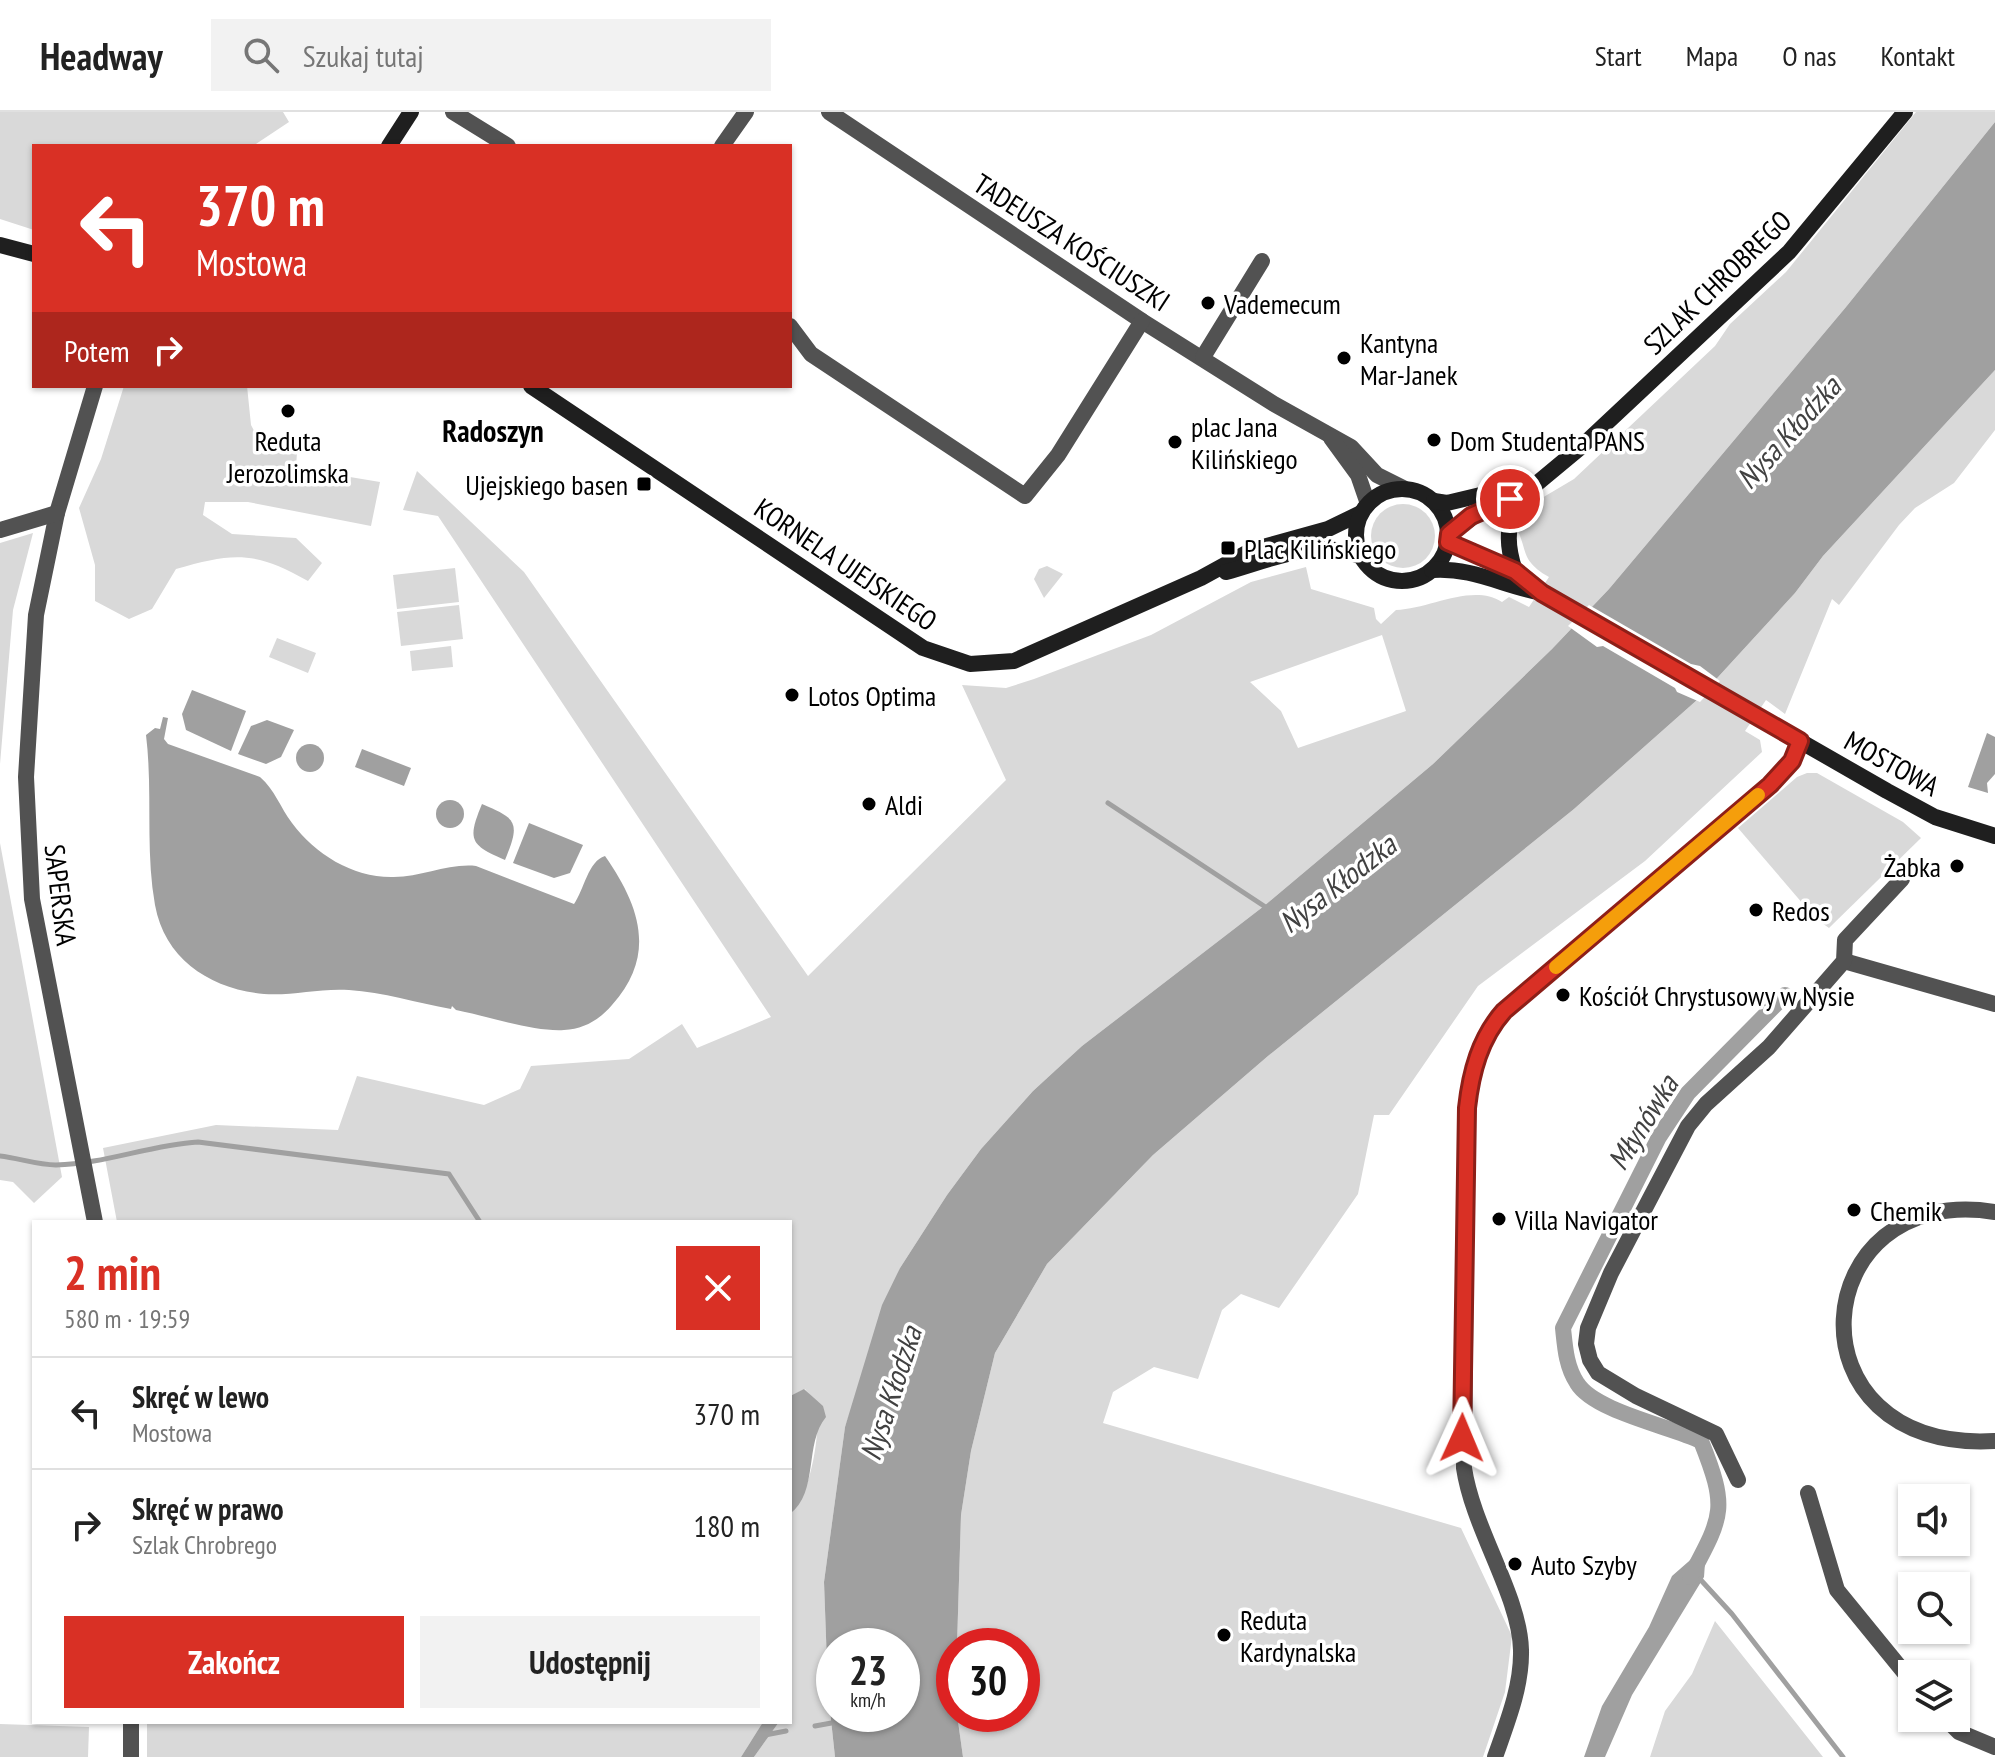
<!DOCTYPE html>
<html lang="pl">
<meta charset="utf-8">
<style>
:root{--surface:#fff;--page:#f2f2f2;--text:#222;--muted:#767676;--line:#e0e0e0;--accent:#d93025}
body{margin:0;font-family:"PT Sans Narrow",sans-serif;background:var(--page);color:var(--text);height:100vh;display:flex;flex-direction:column;font-size:30px;white-space:nowrap}
*{box-sizing:border-box;margin:0}
p{font-size:26px;color:var(--muted)}
.icon{flex:none;width:44px;height:44px;fill:none;stroke:currentColor;stroke-width:2;stroke-linecap:round;stroke-linejoin:round}
.map{position:relative;flex:1;overflow:hidden}
.sheet{position:absolute;left:32px;top:1108px;width:760px;height:504px;display:flex;flex-direction:column;background:var(--surface);border-radius:0px;box-shadow:0 2px 6px #0004}
.sheet>*{flex:none}
.guide{position:absolute;left:32px;top:32px;width:760px;height:244px;border-radius:0px;box-shadow:0 2px 6px #0004;background:#d93025;color:#fff;overflow:hidden}
.tools{position:absolute;left:1898px;top:1372px;display:grid;gap:16px}
.tools a{display:grid;place-items:center;width:72px;height:72px;border-radius:0px;background:var(--surface);box-shadow:0 2px 6px #0004;font-size:40px}
.speed{position:absolute;left:816px;top:1516px;display:flex;gap:16px;font-size:40px;font-weight:700;text-align:center}
.speed>*{display:grid;place-content:center;width:104px;height:104px;border-radius:50%;background:var(--surface);box-shadow:0 2px 6px #0004;line-height:1}
.speed small{font-size:20px;font-weight:400}
.speed .limit{border:12px solid #d22;background:#fff;color:#111}
.pin{position:absolute;display:grid;place-items:center;width:68px;height:68px;color:#fff;margin:-34px;border:4px solid #fff;border-radius:50%;box-shadow:0 2px 8px #0007}
.me{position:absolute;width:88px;margin:-44px;rotate:1deg;stroke-linejoin:round;filter:drop-shadow(0 0 6px #0008)}
.turn{display:flex;align-items:center;gap:28px;height:168px;padding:0 32px;font-size:36px}
.turn .icon{width:104px;height:104px;stroke-width:2.5}
.turn b{display:block;font-size:56px;line-height:68px}
.then{display:flex;align-items:center;height:76px;padding:0 32px;background:#0003;gap:16px;font-size:30px}
.round{display:grid;place-items:center;flex:none;width:84px;height:84px;border-radius:0px;background:var(--page)}
.head{display:flex;align-items:center;justify-content:space-between;height:136px;padding:0 32px}
h1{font-size:48px;font-weight:700;line-height:60px;color:var(--accent)}
.action{display:flex;gap:16px;margin-top:auto;padding:16px 32px}
.action a{flex:1;height:92px;border-radius:0px;background:var(--accent);color:#fff;font-size:32px;font-weight:700;line-height:92px;text-align:center}
.action a+a{background:var(--page);color:var(--text)}
ul{padding:0;list-style:none}
li{display:flex;align-items:center;gap:24px;height:112px;padding:0 32px;border-top:2px solid var(--line)}
li div{flex:1}
li b{display:block;font-size:30px}
li em{font-style:normal}
header{display:flex;align-items:center;gap:48px;box-sizing:border-box;height:112px;padding:0 40px;background:var(--surface);border-bottom:2px solid var(--line)}
header strong{font-size:38px}
nav{display:flex;gap:44px;margin-inline-start:auto;font-size:28px}
.search{width:560px;height:72px;background:var(--page);display:flex;align-items:center;gap:20px;box-sizing:border-box;padding:0 28px;border-radius:0px;color:var(--muted);font-size:30px}
.map>svg:first-child{display:block}
.green{fill:#d9d9d9;fill-rule:evenodd}
.water{fill:#a0a0a0;fill-rule:evenodd}
.pier{fill:#fff}
.lines{fill:none;stroke-linecap:round;stroke-linejoin:round}
.stream{stroke:#a0a0a0;stroke-width:5}
.canal{stroke:#a0a0a0;stroke-width:16}
.street{stroke:#525252;stroke-width:16}
.secondary{stroke:#1f1f1f;stroke-width:16}
.route-casing{stroke:#8d1f18;stroke-width:20}
.route{stroke:#d93025;stroke-width:14}
.slow{stroke:#f59e0b;stroke-width:14}
.poi-dot{fill:#000;stroke:#fff;stroke-width:3}
.labels{text-anchor:middle;dominant-baseline:central;stroke-width:7;stroke-linejoin:round;paint-order:stroke}
.street-label{font-size:28px;fill:#000;stroke:#fff}
.poi-label{font-size:28px;fill:#000;stroke:#fff;text-anchor:start}
.neighbourhood-label{font-size:30px;font-weight:bold;fill:#000;stroke:#fff}
.water-label{font-size:30px;font-style:italic;fill:#414141;stroke:#fff}
</style>
<header>
<strong>Headway</strong>
<div class="search"><svg class="icon" aria-label="search" viewBox="0 0 24 24"><circle cx="10" cy="10" r="6"/><path d="M15 15l6 6"/></svg>Szukaj tutaj</div>
<nav><a>Start</a><a>Mapa</a><a>O nas</a><a>Kontakt</a></nav>
</header>
<div class="map">
<svg width="1995" height="1645" viewBox="0 0 1995 1645">
<rect width="100%" height="100%" fill="#fff"/>
<g class="green">
<polygon points="0,0 283,0 289,10 253,34 34,34 34,118 0,107"/>
<path d="M1916,0H1995V10L1846,195L1609,477L1552,537L1433,652L1264,794L1082,934L1033,979L981,1037L947,1083L900,1156L845,1315L824,1470L828,1580L835,1645H754L779,1610H790V1402C810,1387 822,1316 816,1292C815,1287 809,1282 805,1277L790,1284V1110H117L103,1036L216,1013L338,1018L357,964L484,993L520,977L531,954L629,947L682,912L697,936L771,905L438,404L403,398L417,359L524,460L808,864L1006,668L962,573L1006,576L1034,567L1151,523L1251,470L1306,455L1311,477L1374,496L1376,507L1381,512L1396,498C1430,497 1472,471 1502,490L1509,485L1529,495L1549,465C1518,447 1529,437 1515,414L1525,396L1574,367L1715,234L1730,212L1786,160ZM1382,523L1406,599L1298,636L1281,599L1250,570Z"/>
<polygon points="1995,258 1995,318 1954,371 1915,396 1899,413 1839,493 1832,487 1785,602 1766,588 1745,619 1760,628 1762,640 1645,749 1478,874 1389,1003 1374,1003 1358,1082 1279,1196 1241,1182 1222,1198 1198,1267 1154,1255 1113,1280 1103,1311 1461,1416 1512,1524 1505,1580 1483,1645 963,1645 957,1602 1022,1602 1022,1534 957,1534 961,1403 971,1339 995,1241 1047,1152 1153,1043 1268,944 1574,697 1697,588 1795,481 1823,444"/>
<path d="M124,274H247L251,313L261,332L297,340L296,356L380,370L371,414L248,390H205L203,403L232,422L296,426L322,451L308,469C255,439 234,440 176,457L152,497L129,507L95,489V453L79,396L101,347Z"/>
<circle cx="1403" cy="424" r="32"/>
<polygon points="33,421 13,498 0,652 0,431"/>
<polygon points="1047,454 1063,462 1044,486 1034,467 1039,457"/>
<polygon points="455,456 459,490 397,497 393,463"/>
<polygon points="459,493 463,527 401,534 397,500"/>
<polygon points="277,526 316,541 308,561 269,545"/>
<polygon points="451,534 453,555 412,559 410,539"/>
<polygon points="1807,661 1817,661 1903,710 1921,726 1829,816 1815,806 1738,716 1797,665"/>
<polygon points="0,731 62,1065 34,1091 13,1070 0,1068"/>
<polygon points="1715,1509 1823,1645 1650,1645 1665,1599 1692,1562"/>
<polygon points="147,1610 763,1610 741,1645 147,1645"/>
<polygon points="0,1612 89,1615 88,1645 0,1645"/>
</g>
<g class="water">
<path d="M1995,10V258L1823,444L1795,481L1697,588L1574,697L1268,944L1153,1043L1047,1152L995,1241L971,1339L961,1403L957,1534H954V1602H957L963,1645H835L828,1580L824,1470L845,1315L882,1193L900,1156L947,1083L981,1037L1033,979L1082,934L1264,794L1433,652L1552,537L1609,477L1846,195ZM834,1534H902V1602H834Z"/>
<polygon points="192,578 246,599 231,639 186,618 182,602"/>
<path d="M163,605L168,606L164,627L168,632L260,665C275,678 280,695 292,711C315,742 352,765 391,765C420,766 448,751 476,754L574,792C584,778 588,749 605,744C640,794 657,843 612,893C599,908 584,917 564,918C534,920 487,904 456,898L452,894L451,897C417,891 383,880 349,878C320,876 292,884 264,882C211,877 165,848 155,793C145,737 153,680 146,623L155,616L160,617Z"/>
<polygon points="267,608 294,618 281,645 266,652 238,642 251,614"/>
<polygon points="1987,621 1995,625 1995,662 1987,671 1988,681 1968,675"/>
<circle cx="310" cy="646" r="14"/>
<polygon points="362,637 411,656 404,674 355,655"/>
<circle cx="450" cy="702" r="14"/>
<path d="M482,692C518,707 520,711 505,748C470,733 467,728 482,692Z"/>
<polygon points="529,711 583,733 570,761 554,766 513,751"/>
<path d="M804,1277L823,1294L826,1305C804,1331 819,1380 790,1402V1284Z"/>
<polygon points="1696,1443 1705,1451 1704,1465 1632,1583 1605,1645 1584,1645 1602,1594 1649,1515 1672,1464"/>
<polygon points="763,1610 779,1610 754,1645 741,1645"/>
</g>
<polygon class="pier" points="1589,493 1691,552 1700,554 1720,569 1700,590 1677,580 1675,576 1603,534 1597,535 1568,514"/>
<g class="lines">
<g class="stream">
<polyline points="1108,691 1267,796"/>
<path d="M0,1044C18,1046 38,1053 56,1053C104,1052 150,1033 198,1030L449,1062L480,1110"/>
<polyline points="1699,1466 1732,1502 1843,1645"/>
<polyline points="815,1614 837,1610"/>
<polyline points="765,1623 786,1619"/>
</g>
<path class="canal" d="M1690,1465C1723,1403 1728,1397 1701,1329C1669,1314 1594,1299 1577,1271C1566,1254 1565,1235 1563,1216L1659,1025L1688,981L1785,883"/>
<g class="street">
<polyline points="453,0 508,34"/>
<polyline points="829,0 1142,209 1274,292 1351,335 1377,363 1403,376"/>
<polyline points="722,34 746,0"/>
<polyline points="790,214 811,242 1025,384 1058,343 1142,209"/>
<polyline points="1203,245 1262,149"/>
<polyline points="95,274 57,401 36,503 26,665 32,787 95,1110"/>
<polyline points="1331,326 1358,363 1368,392"/>
<polyline points="0,418 57,401"/>
<polyline points="1844,849 1995,892"/>
<path d="M1994,1329C1783,1341 1804,1069 1995,1100"/>
<polyline points="1738,1368 1716,1322 1636,1284 1598,1261 1590,1248 1586,1232 1588,1216 1611,1161 1688,1014 1706,992 1769,935 1844,849 1845,828 1902,767"/>
<polyline points="1808,1381 1837,1478 1912,1570"/>
<polyline points="1945,1606 1959,1620 1995,1635"/>
<polyline points="131,1645 131,1610"/>
<path d="M1495,1645C1507,1611 1522,1574 1521,1538C1520,1484 1473,1417 1464,1356L1467,996C1471,960 1480,926 1504,899L1770,673L1792,649L1800,629"/>
</g>
<g class="secondary">
<polyline points="389,34 411,0"/>
<polyline points="0,133 34,142"/>
<polyline points="531,274 923,536 970,552 1014,549 1201,466 1252,438 1328,417 1361,401"/>
<circle cx="1402" cy="423" r="46"/>
<polyline points="1434,389 1447,391 1510,376"/>
<polyline points="1449,422 1480,400 1529,378 1582,334 1789,140 1905,0"/>
<polyline points="1448,430 1520,462 1542,481 1887,679 1935,705 1995,724"/>
<path d="M1432,458C1472,455 1504,474 1542,481"/>
<path d="M1515,459C1504,426 1507,407 1528,379"/>
<path d="M1226,460C1270,448 1317,425 1362,445"/>
</g>
</g>
<g class="lines">
<defs>
<path id="route" d="M1462,1326L1467,996C1471,960 1480,926 1504,899L1770,673L1792,649L1800,629L1542,481L1515,459L1448,430L1449,422L1471,404L1510,387"/>
</defs>
<use href="#route" class="route-casing"/>
<use href="#route" class="route"/>
<polyline class="slow" points="1556,855 1758,683"/>
</g>
<g class="poi-dot">
<circle cx="1208" cy="191" r="8"/>
<circle cx="1344" cy="246" r="8"/>
<circle cx="288" cy="299" r="8"/>
<circle cx="1434" cy="328" r="8"/>
<circle cx="1175" cy="330" r="8"/>
<rect x="636" y="364" width="16" height="16" rx="4"/>
<rect x="1220" y="428" width="16" height="16" rx="4"/>
<circle cx="792" cy="583" r="8"/>
<circle cx="869" cy="692" r="8"/>
<circle cx="1957" cy="754" r="8"/>
<circle cx="1756" cy="798" r="8"/>
<circle cx="1563" cy="883" r="8"/>
<circle cx="1854" cy="1098" r="8"/>
<circle cx="1499" cy="1107" r="8"/>
<circle cx="1515" cy="1452" r="8"/>
<circle cx="1224" cy="1523" r="8"/>
</g>
<g class="labels">
<g class="street-label">
<text transform="translate(1072 130) rotate(33)">TADEUSZA KOŚCIUSZKI</text>
<text transform="translate(1717 170) rotate(-44)">SZLAK CHROBREGO</text>
<text transform="translate(846 452) rotate(34)">KORNELA UJEJSKIEGO</text>
<text transform="translate(1892 651) rotate(29)">MOSTOWA</text>
<text transform="translate(61 783) rotate(83)">SAPERSKA</text>
</g>
<g class="poi-label">
<text x="1224" y="191">Vademecum</text>
<text x="1360" y="230">Kantyna<tspan x="1360" dy="32">Mar-Janek</tspan></text>
<text x="1191" y="314">plac Jana<tspan x="1191" dy="32">Kilińskiego</tspan></text>
<text x="288" y="328" text-anchor="middle">Reduta<tspan x="288" dy="32">Jerozolimska</tspan></text>
<text x="1450" y="328">Dom Studenta PANS</text>
<text x="628" y="372" text-anchor="end">Ujejskiego basen</text>
<text x="1244" y="436">Plac Kilińskiego</text>
<text x="808" y="583">Lotos Optima</text>
<text x="885" y="692">Aldi</text>
<text x="1941" y="754" text-anchor="end">Żabka</text>
<text x="1772" y="798">Redos</text>
<text x="1579" y="883">Kościół Chrystusowy w Nysie</text>
<text x="1870" y="1098">Chemik</text>
<text x="1515" y="1107">Villa Navigator</text>
<text x="1531" y="1452">Auto Szyby</text>
<text x="1240" y="1507">Reduta<tspan x="1240" dy="32">Kardynalska</tspan></text>
</g>
<g class="neighbourhood-label">
<text x="493" y="318">Radoszyn</text>
</g>
<g class="water-label">
<text transform="translate(1788 320) rotate(-48)">Nysa Kłodzka</text>
<text transform="translate(1337 771) rotate(-38)">Nysa Kłodzka</text>
<text transform="translate(1642 1010) rotate(-58)">Młynówka</text>
<text transform="translate(890 1281) rotate(-72)">Nysa Kłodzka</text>
</g>
</g>
</svg>
<div class="tools">
<a><svg class="icon" aria-label="sound" viewBox="0 0 24 24"><path d="M4 9h4l5-4v14l-5-4H4zM17 9q2 3 0 6"/></svg></a>
<a><svg class="icon" aria-label="search" viewBox="0 0 24 24"><circle cx="10" cy="10" r="6"/><path d="M15 15l6 6"/></svg></a>
<a><svg class="icon" aria-label="layers" viewBox="0 0 24 24"><path d="M12 4l9 5-9 5-9-5zM3 14l9 5 9-5"/></svg></a>
</div>
<div class="speed"><div>23<small>km/h</small></div><div class="limit">30</div></div>
<div class="pin" style="left:1510px;top:387px;background:#d93025"><svg class="icon" aria-label="arrive" viewBox="0 0 24 24"><path d="M6 21V4h12l-3 4 3 4H6"/></svg></div>
<svg class="me" style="left:1462px;top:1326px" viewBox="-20 -20 40 40"><path d="M0-17L14 15 0 8-14 15z" fill="#d93025" stroke="#fff" stroke-width="4"/></svg>
<div class="guide">
<div class="turn"><svg class="icon" aria-label="left" viewBox="0 0 24 24"><path d="M17 20v-9H6M10 6l-5 5 5 5"/></svg><div><b>370 m</b>Mostowa</div></div>
<div class="then">Potem<svg class="icon" aria-label="right" viewBox="0 0 24 24"><path d="M7 20v-9h11M14 6l5 5-5 5"/></svg></div>
</div>
<section class="sheet">
<div class="head"><div><h1>2 min</h1><p>580 m · 19:59</p></div><a class="round" style="background:#d93025;color:#fff"><svg class="icon" aria-label="close" viewBox="0 0 24 24"><path d="M6 6l12 12M18 6L6 18"/></svg></a></div>
<ul>
<li><svg class="icon" aria-label="left" viewBox="0 0 24 24"><path d="M17 20v-9H6M10 6l-5 5 5 5"/></svg><div><b>Skręć w lewo</b><p>Mostowa</p></div><em>370 m</em></li>
<li><svg class="icon" aria-label="right" viewBox="0 0 24 24"><path d="M7 20v-9h11M14 6l5 5-5 5"/></svg><div><b>Skręć w prawo</b><p>Szlak Chrobrego</p></div><em>180 m</em></li>
</ul>
<div class="action"><a>Zakończ</a><a>Udostępnij</a></div>
</section>
</div>
